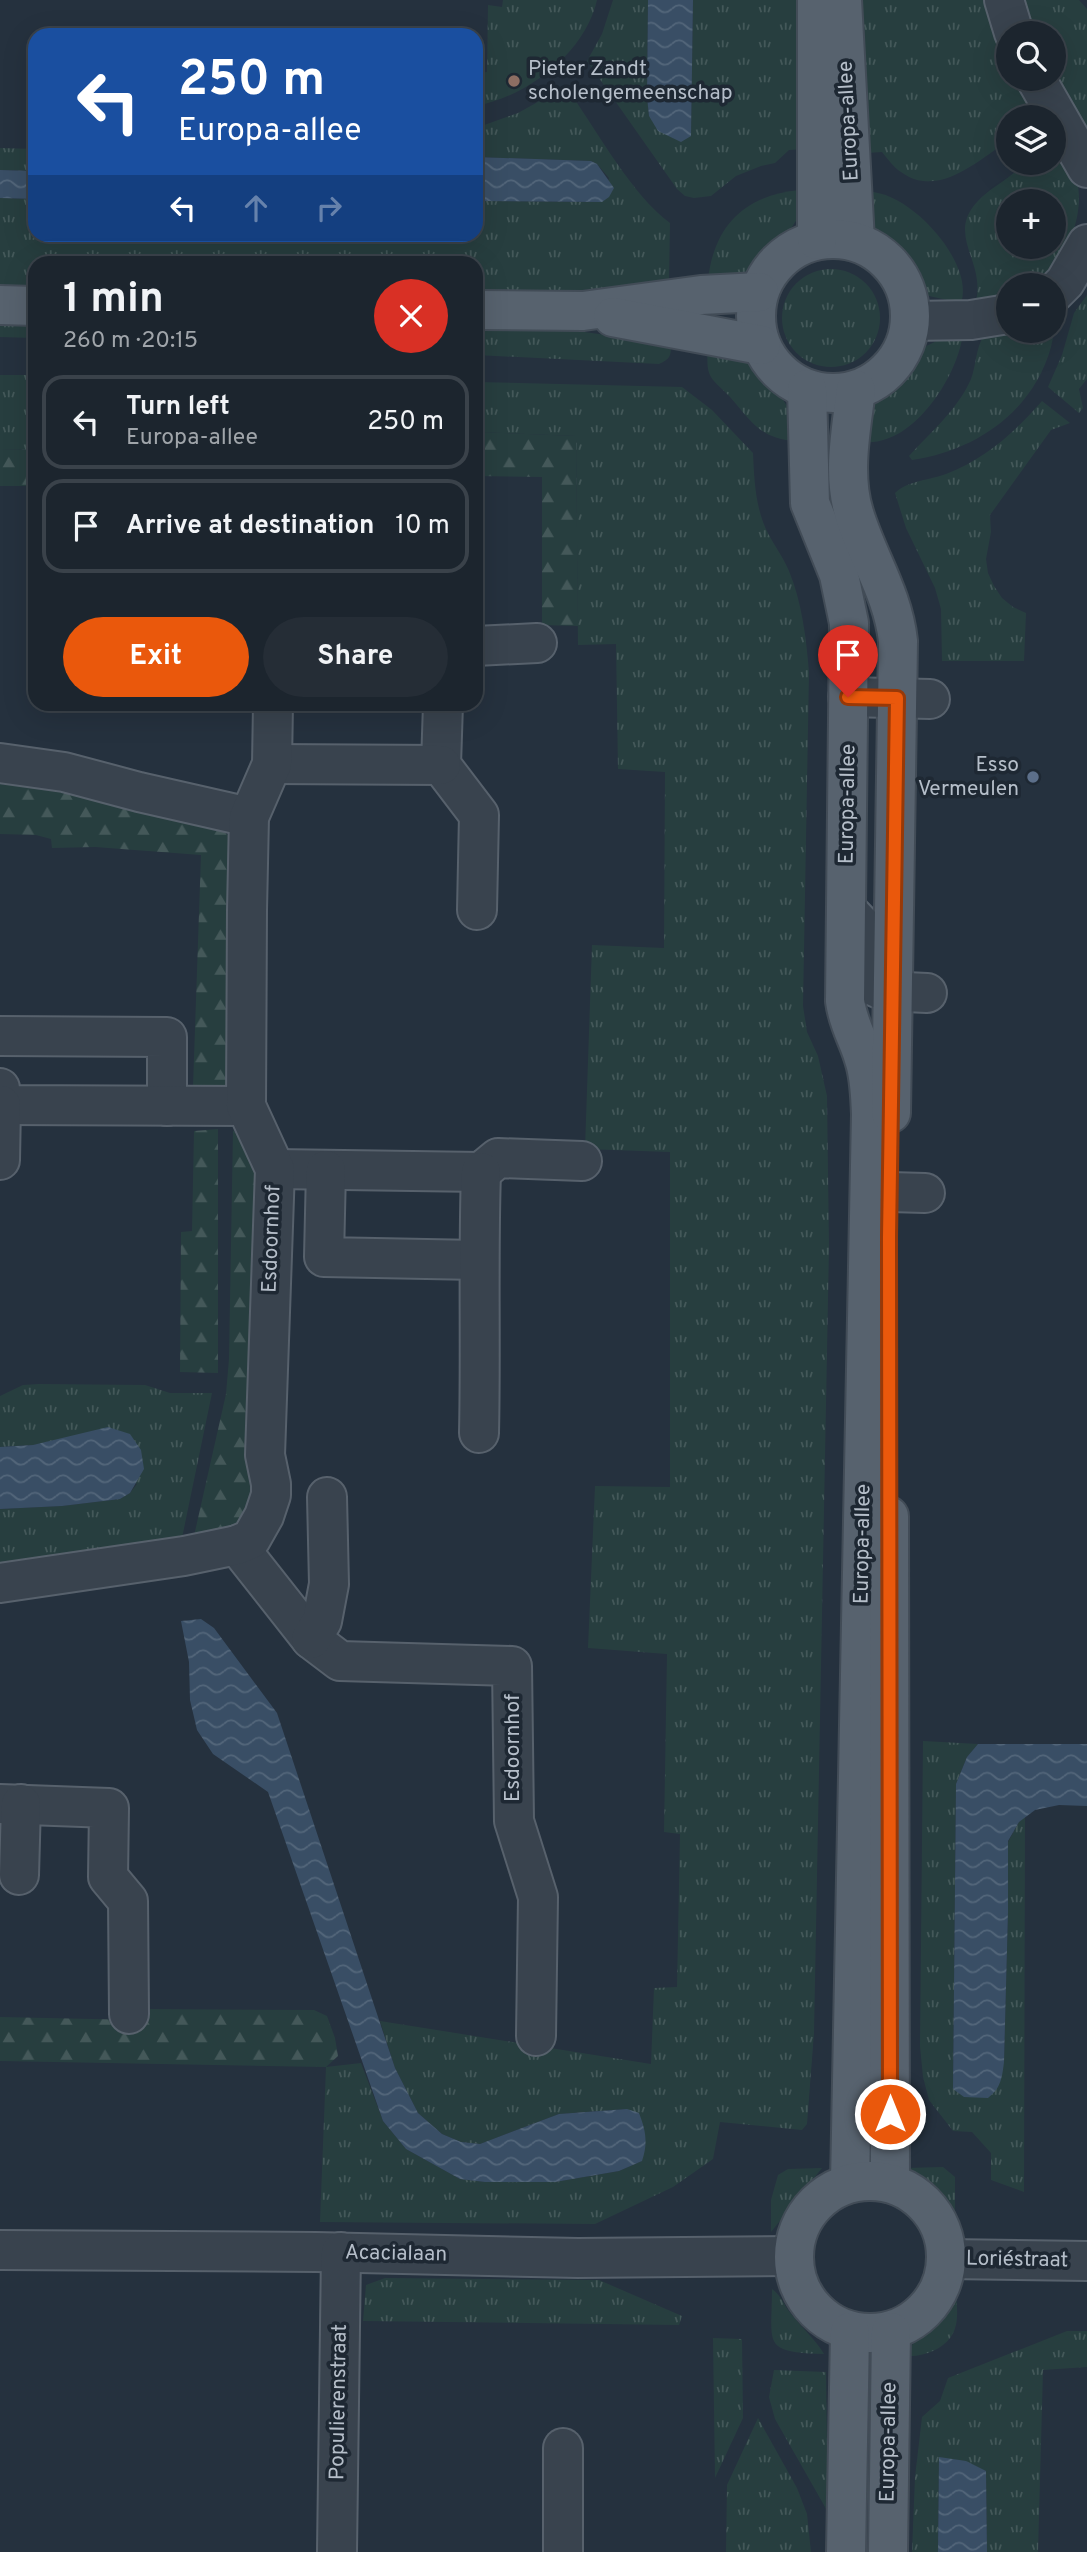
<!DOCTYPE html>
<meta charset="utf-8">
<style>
:root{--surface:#1c252e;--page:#252d36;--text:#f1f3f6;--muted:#a0a5aa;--line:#3a424a;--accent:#ea580c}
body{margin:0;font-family:Overpass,sans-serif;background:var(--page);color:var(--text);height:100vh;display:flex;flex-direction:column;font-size:26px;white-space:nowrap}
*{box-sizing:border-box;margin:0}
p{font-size:23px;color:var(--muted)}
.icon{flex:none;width:38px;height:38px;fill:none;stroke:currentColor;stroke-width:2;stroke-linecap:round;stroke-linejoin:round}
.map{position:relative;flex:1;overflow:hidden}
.drawer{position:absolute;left:28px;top:256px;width:455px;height:455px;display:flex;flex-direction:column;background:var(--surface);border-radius:21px;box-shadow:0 7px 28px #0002,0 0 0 2px var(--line)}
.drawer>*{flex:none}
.guide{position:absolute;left:28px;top:28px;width:455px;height:214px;border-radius:21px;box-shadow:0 7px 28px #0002,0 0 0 2px var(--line);background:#1a4fa0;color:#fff;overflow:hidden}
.buttons{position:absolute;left:996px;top:21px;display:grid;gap:14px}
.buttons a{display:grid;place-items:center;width:70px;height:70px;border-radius:50%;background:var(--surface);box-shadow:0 7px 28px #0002,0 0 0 2px var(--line);font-size:35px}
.pin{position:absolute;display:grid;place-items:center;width:60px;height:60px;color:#fff;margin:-72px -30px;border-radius:50% 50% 50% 0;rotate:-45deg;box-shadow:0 0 7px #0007}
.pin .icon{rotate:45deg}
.me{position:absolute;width:77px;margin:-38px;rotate:0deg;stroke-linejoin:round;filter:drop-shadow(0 0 5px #0008)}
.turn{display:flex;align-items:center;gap:24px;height:147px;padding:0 35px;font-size:32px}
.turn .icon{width:91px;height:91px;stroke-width:2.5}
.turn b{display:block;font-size:49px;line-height:60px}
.lanes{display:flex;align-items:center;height:66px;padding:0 35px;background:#0003;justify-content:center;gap:35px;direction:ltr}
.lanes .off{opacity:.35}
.round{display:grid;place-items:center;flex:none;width:74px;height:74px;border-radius:37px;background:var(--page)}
.head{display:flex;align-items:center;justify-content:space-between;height:119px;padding:0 35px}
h1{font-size:42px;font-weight:700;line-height:52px}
.primary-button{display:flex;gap:14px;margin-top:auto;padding:14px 35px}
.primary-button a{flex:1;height:80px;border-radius:42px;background:var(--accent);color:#fff;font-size:28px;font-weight:700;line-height:80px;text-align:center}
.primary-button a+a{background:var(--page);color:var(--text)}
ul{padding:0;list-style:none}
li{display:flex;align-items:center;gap:21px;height:94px;margin:0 14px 10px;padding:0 21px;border:4px solid var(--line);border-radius:21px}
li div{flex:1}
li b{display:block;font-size:26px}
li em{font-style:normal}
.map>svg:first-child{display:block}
.grass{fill:url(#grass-tufts);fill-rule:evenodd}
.forest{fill:url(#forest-firs)}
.water{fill:url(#water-waves)}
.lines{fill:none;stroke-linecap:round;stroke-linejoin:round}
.minor-casing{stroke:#57616c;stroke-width:42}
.major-casing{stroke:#424c57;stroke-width:42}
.minor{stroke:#39434e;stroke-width:38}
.major{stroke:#57626e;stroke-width:38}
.route-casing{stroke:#983908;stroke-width:18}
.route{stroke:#ea580c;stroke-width:12}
.education-dot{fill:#8d6e63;stroke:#1e2833;stroke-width:2.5}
.service-dot{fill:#5c6f8a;stroke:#1e2833;stroke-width:2.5}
.labels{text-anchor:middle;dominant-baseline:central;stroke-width:7;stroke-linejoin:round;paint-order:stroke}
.poi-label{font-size:21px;fill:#b5bec9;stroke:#1e2833;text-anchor:start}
.street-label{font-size:21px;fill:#b5bec9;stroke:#1e2833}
</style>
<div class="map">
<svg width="1087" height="2552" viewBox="0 0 1087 2552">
<defs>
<pattern id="grass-tufts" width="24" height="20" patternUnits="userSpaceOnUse" patternTransform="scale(1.75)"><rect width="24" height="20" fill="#273e3f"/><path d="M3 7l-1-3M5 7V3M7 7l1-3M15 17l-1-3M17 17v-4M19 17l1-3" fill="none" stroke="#445859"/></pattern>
<pattern id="forest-firs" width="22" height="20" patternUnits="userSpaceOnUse" patternTransform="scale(1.75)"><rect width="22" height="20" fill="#273e3f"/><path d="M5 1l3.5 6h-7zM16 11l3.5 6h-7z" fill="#445859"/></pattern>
<pattern id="water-waves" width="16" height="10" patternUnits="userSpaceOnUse" patternTransform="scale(1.75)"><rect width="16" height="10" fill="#394e65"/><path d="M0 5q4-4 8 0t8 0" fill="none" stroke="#53667a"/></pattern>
</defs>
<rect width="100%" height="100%" fill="#25313e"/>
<g class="grass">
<path d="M503,0H597C585,53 528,96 476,106V73L487,72L488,5L502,7Z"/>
<polygon points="613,0 648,0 647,97 649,116 691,136 693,0 803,0 805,149 789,150 775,163 761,166 736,176 711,196 694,198 685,196 677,189 587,61 602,34"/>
<path d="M858,0H984L1008,58V79H1020L1043,117H1008V141C977,161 938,199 901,172C893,167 888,159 882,152L866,153Z"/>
<polygon points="1025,0 1079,0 1087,9 1087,133 1054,79 1054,33 1032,33"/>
<path d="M561,89L571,94C598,133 633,196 670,223L669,282L571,291L476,290V262H35V285H0V198L35,199V234H476V201L602,202L609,178L597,164L591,161L476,157V128L518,113Z"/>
<path d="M1059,147C1064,156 1073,166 1076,176C1087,216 1066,261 1035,285H1008V300L975,305C990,255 930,229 999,184C1008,178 1021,166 1031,163C1038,161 1047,163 1054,163V149ZM1008,201H1054V247H1008Z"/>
<polygon points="0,148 35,149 35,171 0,170"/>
<path d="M800,190L799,216L783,241L745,272L731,279L708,280C714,225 745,195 800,190Z"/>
<path d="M868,192C908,190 975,262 961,303L929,296L917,285L874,228L869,214Z"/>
<circle cx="831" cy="318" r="49"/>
<polygon points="1087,295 1087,379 1079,389 1083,408 1079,413 1048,387 1062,355 1074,313"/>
<path d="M1054,310H1058C1055,322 1054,335 1051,347C1033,412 975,451 912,460L909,456C931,432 958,409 971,379C976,366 976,348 983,337L1013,331H1054Z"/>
<polygon points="0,324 35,324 35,338 0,337"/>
<path d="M476,330L577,331L671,344C671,356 670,359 659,364L476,355Z"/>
<path d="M941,339H962C955,380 912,446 865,442L873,401L895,382L922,348Z"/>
<path d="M707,349L746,358L756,366L779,393L788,408L797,441C760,439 752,422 730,397C724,390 715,384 711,377C706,369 708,358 707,349Z"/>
<polygon points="0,375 35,375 35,450 0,449"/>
<path d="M476,382L682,387L712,410L753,453C754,476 755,500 763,522C769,539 782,554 789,571C802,603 806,637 809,672L803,1006L807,1032L818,1056L827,1096L829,1247L814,2033L807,2124L802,2130L720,2122L713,2159L673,2187L595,2224L320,2222L326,2067L361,2063L383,2121L406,2149L460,2179L485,2182H555L619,2171L642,2161L627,2109L559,2114L480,2144L461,2142L442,2134L418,2113L395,2068L380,2021L651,2064L654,1988L677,1987L680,1834L664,1832L667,1654L588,1648L595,1486L670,1487V1152L585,1149L592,945L664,948L665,772L618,769L616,644L578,645L576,436L476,432Z"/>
<path d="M1042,401L1070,423L1051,430L990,515L991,532L986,559L988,573L994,586L1002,598L1013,607L1026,613L1024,661H942L941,609L935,588L906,528L895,493C907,481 930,480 946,474C985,459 1015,432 1042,401Z"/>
<polygon points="39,1384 145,1385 170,1393 212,1393 182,1538 0,1566 0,1509 62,1506 120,1499 130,1493 137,1484 67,1439 33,1445 0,1447 0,1396 23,1385"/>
<polygon points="923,1741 978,1744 967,1757 956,1784 953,2089 1004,2062 1008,1912 1008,1842 1019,1822 1025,1817 1024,2192 991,2180 991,2153 972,2132 953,2131 929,2100 923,2077 920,2046"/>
<path d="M943,2167L955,2177V2240C950,2223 942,2207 929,2194C918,2185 913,2181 906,2168Z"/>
<polygon points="822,2168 771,2232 771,2200 778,2175 788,2169"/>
<polygon points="385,2278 599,2280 682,2316 679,2325 363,2321 366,2285"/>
<path d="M956,2284C956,2312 964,2333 937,2349C928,2354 915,2357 905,2356C920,2331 942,2311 956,2284Z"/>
<path d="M772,2289C782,2296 784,2306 792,2315C803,2329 815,2339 824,2354C761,2352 772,2345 772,2289Z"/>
<polygon points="1067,2331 1087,2331 1087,2367 1043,2370 1038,2552 987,2552 986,2471 939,2457 938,2552 912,2552 915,2477 922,2417 940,2401 948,2378"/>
<polygon points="713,2338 742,2339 743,2418 715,2478"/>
<polygon points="774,2370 826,2372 827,2446 834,2485 833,2521 775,2419 769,2397"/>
<polygon points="758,2418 797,2488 807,2514 811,2552 726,2552 727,2485"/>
</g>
<g class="forest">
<polygon points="476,432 576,436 578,626 542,625 542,477 476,476"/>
<polygon points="0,449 35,450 35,486 0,486"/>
<polygon points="41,778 220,829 232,838 226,1088 193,1087 201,855 95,847 52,848 51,839 36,835 0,834 0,784 8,785"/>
<polygon points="218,1129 218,1373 180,1372 181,1232 192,1231 194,1131"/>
<polygon points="233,1130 257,1162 250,1507 242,1524 194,1536 226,1394 229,1359"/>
<polygon points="140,2009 314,2010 327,2016 335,2038 338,2056 326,2067 0,2061 0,2017 139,2020"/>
</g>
<g class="water">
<polygon points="648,0 693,0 691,136 681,142 658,131 649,116 647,97"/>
<polygon points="476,157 591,161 597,164 614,188 609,197 602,202 476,201"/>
<polygon points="0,170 35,171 35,199 0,198"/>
<polygon points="108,1427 130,1434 141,1450 144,1469 130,1493 120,1499 62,1506 0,1509 0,1447 33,1445"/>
<path d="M201,1619L214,1628L277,1713L395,2068L418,2113L442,2134L461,2142L480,2144L559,2114L627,2109L639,2113C646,2131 648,2143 642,2161L619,2171L555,2182H485L460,2179L406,2149L383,2121L268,1792L213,1754L197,1730L190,1700L189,1662L181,1621Z"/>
<path d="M978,1744H1087V1806L1059,1805L1035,1810L1019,1822L1008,1841V1912L1004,2062C1002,2078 1001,2088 988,2098L964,2097L953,2089L956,1784L967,1757Z"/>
<polygon points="939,2457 966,2461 986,2471 987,2552 938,2552"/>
</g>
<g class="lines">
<defs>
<g id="minor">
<polyline points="1004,0 1014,33"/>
<polyline points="1036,79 1087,168"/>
<polyline points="1054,293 1065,282 1087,244"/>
<polyline points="911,321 971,320 1008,314"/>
<polyline points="476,646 537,643"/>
<polyline points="848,697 930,699"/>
<polyline points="443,704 441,765 479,815 477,910"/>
<polyline points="0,763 64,772 139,792 249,817"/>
<polyline points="272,764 441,765"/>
<polyline points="847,910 865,929 865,945 873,986 884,991 927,993"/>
<polyline points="0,1036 167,1037 167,1106"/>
<polyline points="0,1088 1,1105 246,1106"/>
<polyline points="0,1160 1,1105"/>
<polyline points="275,1169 481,1172 498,1158 582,1161"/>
<polyline points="326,1170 324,1257 478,1260"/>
<polyline points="890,1192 925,1193"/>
<path d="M479,1433C481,1346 478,1260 481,1172"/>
<polyline points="237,1545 311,1639 340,1661 512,1666 514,1821 538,1897 536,2036"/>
<polyline points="0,1583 184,1556 237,1545 251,1539 264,1516 271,1495 271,1484 265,1455 275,1169 246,1106 247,910 249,817 272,764 273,704"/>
<polyline points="311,1639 322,1621 329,1584 327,1497"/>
<polyline points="0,1804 109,1808 108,1877 128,1901 129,2014"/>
<polyline points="19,1875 21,1804"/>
<polyline points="0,2250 316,2252 578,2258 792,2256"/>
<polyline points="947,2259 1087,2261"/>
<polyline points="337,2552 341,2252"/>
<polyline points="563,2552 563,2448"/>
</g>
<g id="major">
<polyline points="842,0 855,241"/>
<circle cx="833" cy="316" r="77"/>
<polyline points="817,240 817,0"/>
<polyline points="0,305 35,306"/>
<polyline points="476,310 583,311 701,295 759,292"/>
<polyline points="613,317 761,345"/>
<path d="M807,389L810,503L839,575L849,623L845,1001C848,1024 858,1038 864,1059C870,1077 870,1095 871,1114L850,2183"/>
<path d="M856,390C851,430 842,474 854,513C867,557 893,594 898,641L891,1113"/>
<polyline points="889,1516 890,2183"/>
<circle cx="870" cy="2257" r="76"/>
<polyline points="846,2552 850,2332"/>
<polyline points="888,2552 891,2332"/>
</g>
</defs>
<use href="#minor" class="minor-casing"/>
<use href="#major" class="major-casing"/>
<use href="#minor" class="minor"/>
<use href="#major" class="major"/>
</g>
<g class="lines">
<defs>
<polyline id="route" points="848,697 897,698 889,1237 890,2114"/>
</defs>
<use href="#route" class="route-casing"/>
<use href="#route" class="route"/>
</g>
<circle class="education-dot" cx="514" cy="81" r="7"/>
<circle class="service-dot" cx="1033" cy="777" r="7"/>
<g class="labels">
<g class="poi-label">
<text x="528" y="69">Pieter Zandt<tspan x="528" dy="24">scholengemeenschap</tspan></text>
<text x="1019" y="765" text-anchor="end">Esso<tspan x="1019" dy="24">Vermeulen</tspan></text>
</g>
<g class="street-label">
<text transform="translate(849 121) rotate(-93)">Europa-allee</text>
<text transform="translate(848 804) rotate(-89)">Europa-allee</text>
<text transform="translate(272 1239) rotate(-88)">Esdoornhof</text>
<text transform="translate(863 1544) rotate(-89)">Europa-allee</text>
<text transform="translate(513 1748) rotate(-90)">Esdoornhof</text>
<text transform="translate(396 2254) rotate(1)">Acacialaan</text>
<text transform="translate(1017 2260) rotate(1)">Loriéstraat</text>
<text transform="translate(339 2402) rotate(-89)">Populierenstraat</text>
<text transform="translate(889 2442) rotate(-89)">Europa-allee</text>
</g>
</g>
</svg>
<div class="buttons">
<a><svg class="icon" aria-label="search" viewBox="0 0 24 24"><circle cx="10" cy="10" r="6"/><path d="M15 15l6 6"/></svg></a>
<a><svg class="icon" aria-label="layers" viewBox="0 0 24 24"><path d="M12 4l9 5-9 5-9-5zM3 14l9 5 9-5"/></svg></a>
<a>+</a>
<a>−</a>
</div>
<div class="pin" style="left:848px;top:697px;background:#d93025"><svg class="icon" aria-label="arrive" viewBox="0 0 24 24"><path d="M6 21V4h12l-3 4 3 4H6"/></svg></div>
<svg class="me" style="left:890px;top:2114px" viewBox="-20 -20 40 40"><circle r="17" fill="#ea580c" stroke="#fff" stroke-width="3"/><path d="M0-11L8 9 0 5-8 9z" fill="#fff"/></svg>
<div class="guide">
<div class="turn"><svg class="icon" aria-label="left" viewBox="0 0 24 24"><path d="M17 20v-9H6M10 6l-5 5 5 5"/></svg><div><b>250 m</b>Europa-allee</div></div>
<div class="lanes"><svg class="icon" aria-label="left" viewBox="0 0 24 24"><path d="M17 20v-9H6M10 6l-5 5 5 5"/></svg><svg class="icon off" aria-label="ahead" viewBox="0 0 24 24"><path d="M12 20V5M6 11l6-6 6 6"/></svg><svg class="icon off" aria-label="right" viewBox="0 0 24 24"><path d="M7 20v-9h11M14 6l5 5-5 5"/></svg></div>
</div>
<section class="drawer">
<div class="head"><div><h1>1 min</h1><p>260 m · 20:15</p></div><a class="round" style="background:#d93025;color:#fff"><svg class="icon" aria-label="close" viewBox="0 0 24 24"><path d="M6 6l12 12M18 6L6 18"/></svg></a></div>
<ul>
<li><svg class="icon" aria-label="left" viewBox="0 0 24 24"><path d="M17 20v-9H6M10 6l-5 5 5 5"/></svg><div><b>Turn left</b><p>Europa-allee</p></div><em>250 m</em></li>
<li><svg class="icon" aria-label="arrive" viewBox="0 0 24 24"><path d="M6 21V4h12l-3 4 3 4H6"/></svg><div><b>Arrive at destination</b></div><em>10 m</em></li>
</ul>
<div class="primary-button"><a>Exit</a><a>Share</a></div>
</section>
</div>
